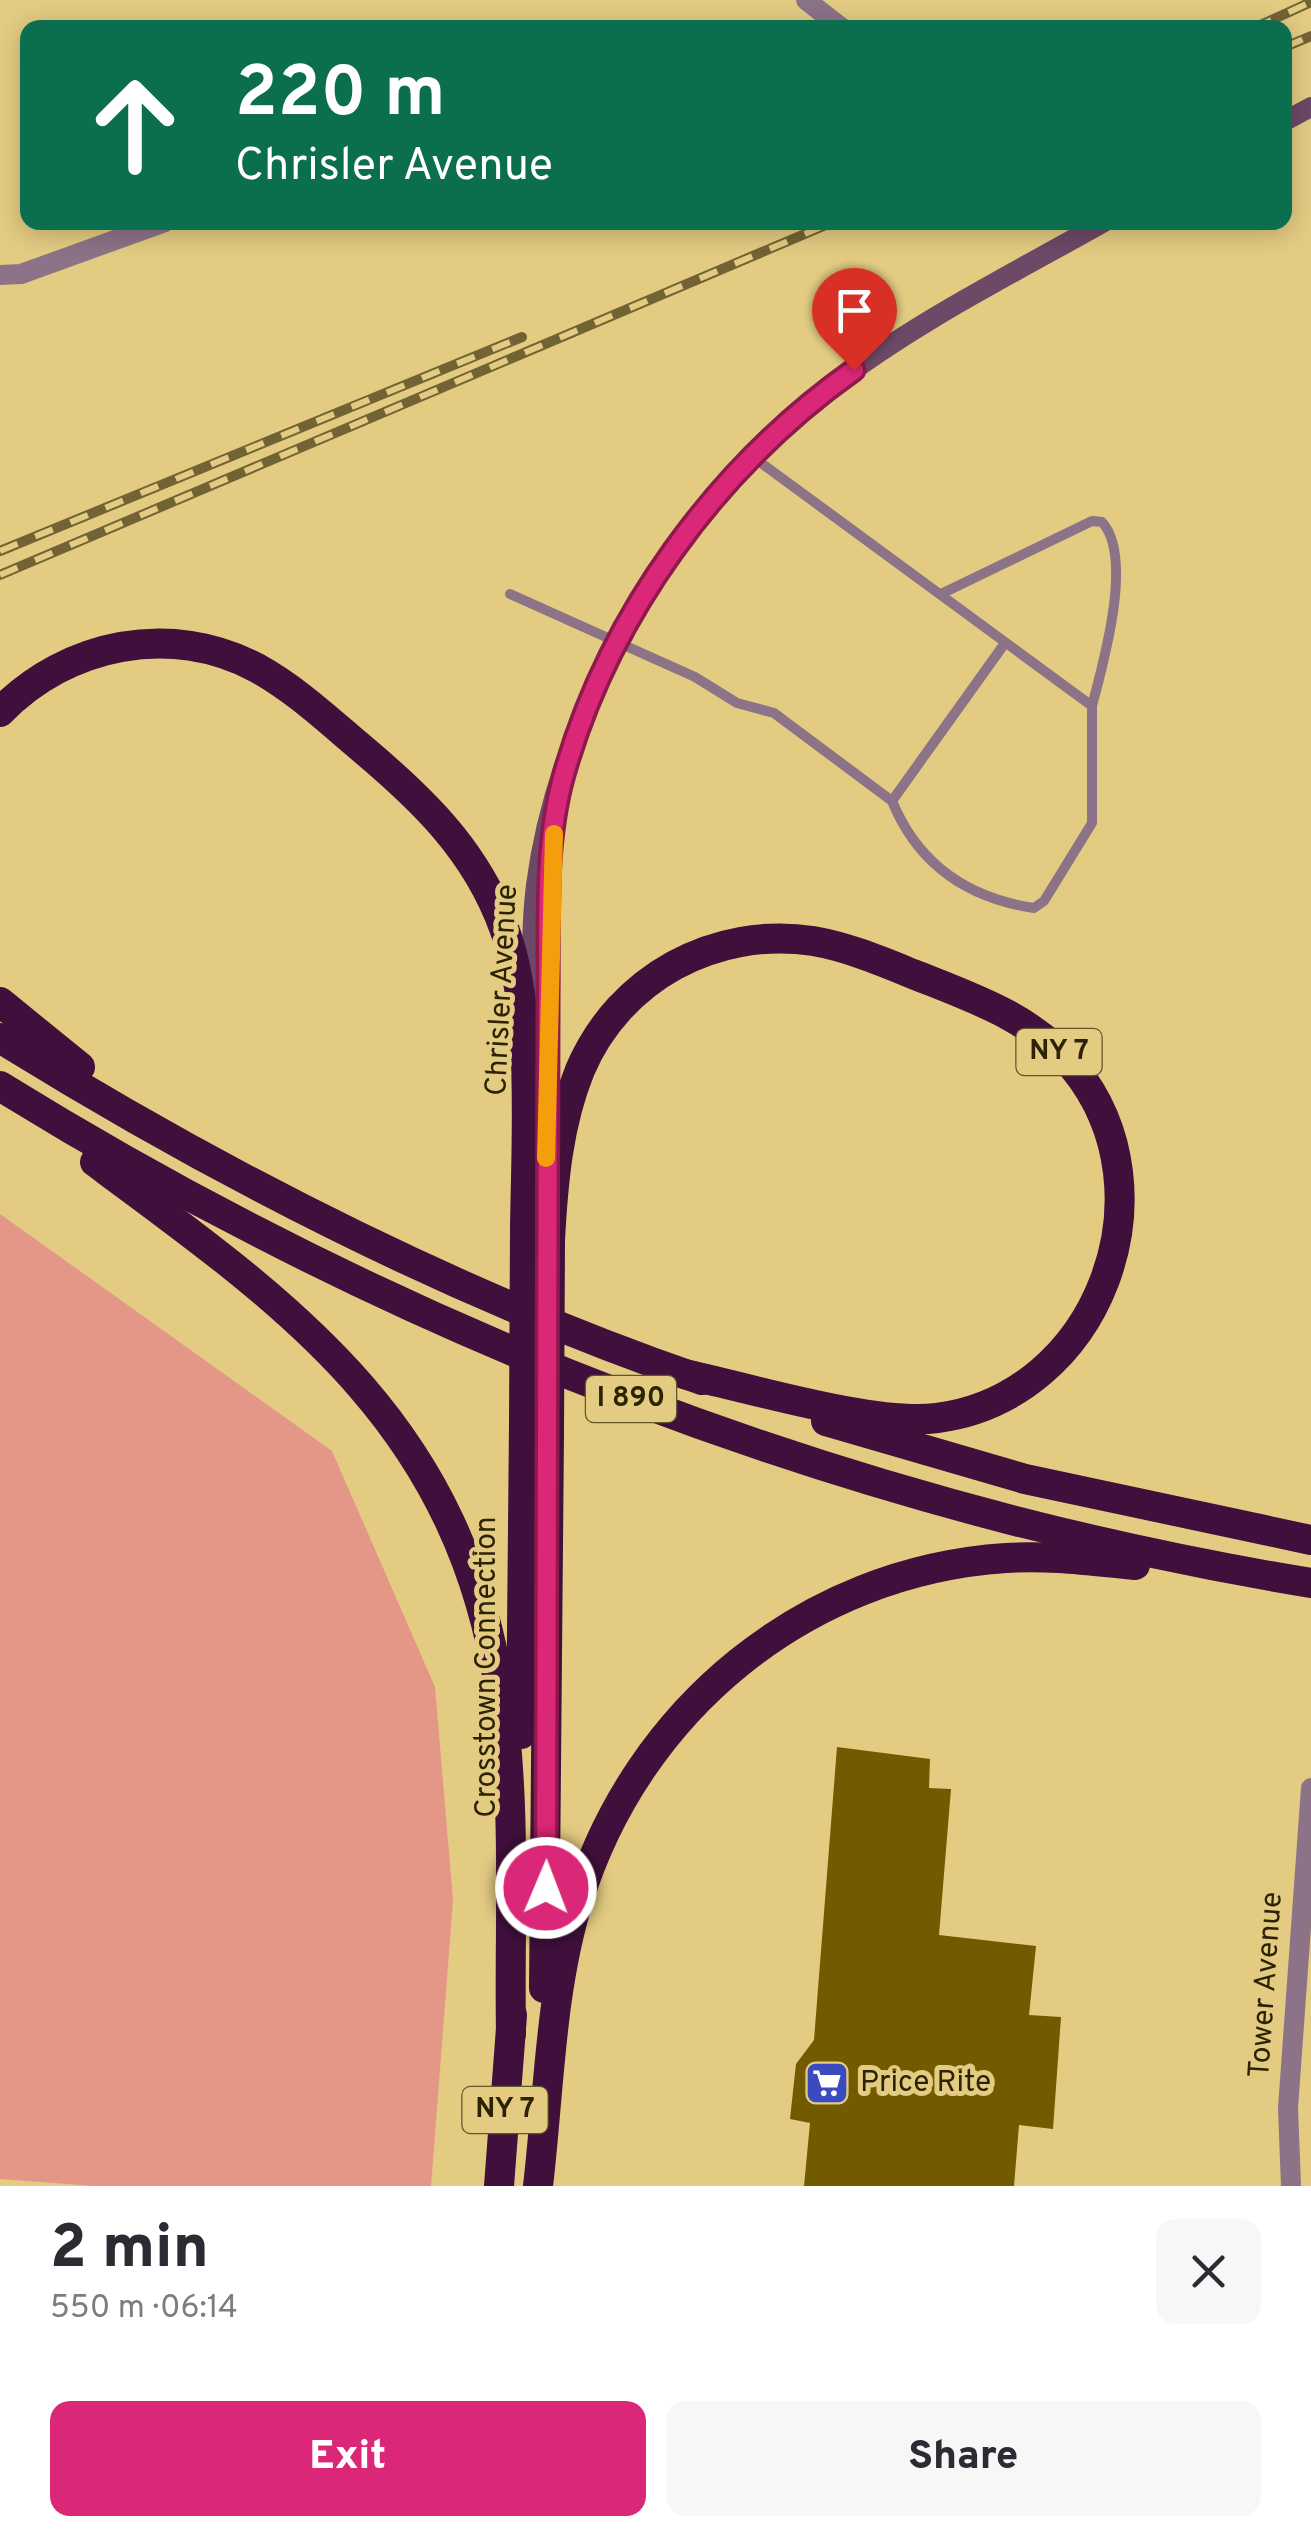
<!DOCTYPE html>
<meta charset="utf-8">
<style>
:root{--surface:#fff;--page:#f7f7f7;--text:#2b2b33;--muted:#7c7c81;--accent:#db2777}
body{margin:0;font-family:Overpass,sans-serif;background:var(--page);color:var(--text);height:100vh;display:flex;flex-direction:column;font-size:38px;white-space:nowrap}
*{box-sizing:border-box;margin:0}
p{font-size:32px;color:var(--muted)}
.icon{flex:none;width:55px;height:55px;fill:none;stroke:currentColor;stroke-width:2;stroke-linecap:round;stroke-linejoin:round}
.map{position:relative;height:2186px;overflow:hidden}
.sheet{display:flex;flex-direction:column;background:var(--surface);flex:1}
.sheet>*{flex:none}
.guide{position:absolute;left:20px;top:20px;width:1272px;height:210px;border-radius:20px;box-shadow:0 5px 25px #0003;background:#0b6e4f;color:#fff;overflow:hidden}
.pin{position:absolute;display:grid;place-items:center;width:85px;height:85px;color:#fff;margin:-102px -42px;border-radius:50% 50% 50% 0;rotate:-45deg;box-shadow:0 0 10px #0007}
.pin .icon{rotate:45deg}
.me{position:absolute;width:110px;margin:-55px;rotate:1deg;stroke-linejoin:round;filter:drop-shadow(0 0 8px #0008)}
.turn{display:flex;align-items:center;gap:35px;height:210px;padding:0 50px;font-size:45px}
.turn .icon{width:130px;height:130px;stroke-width:2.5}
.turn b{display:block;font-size:70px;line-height:85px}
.round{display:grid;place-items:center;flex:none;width:105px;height:105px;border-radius:20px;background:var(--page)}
.head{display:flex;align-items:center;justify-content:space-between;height:170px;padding:0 50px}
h1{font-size:60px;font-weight:800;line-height:75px}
.primary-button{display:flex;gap:20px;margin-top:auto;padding:20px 50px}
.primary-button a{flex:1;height:115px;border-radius:20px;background:var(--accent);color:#fff;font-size:40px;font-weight:800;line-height:115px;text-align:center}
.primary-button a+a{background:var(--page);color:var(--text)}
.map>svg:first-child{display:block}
.green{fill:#e49687}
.building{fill:#715a00}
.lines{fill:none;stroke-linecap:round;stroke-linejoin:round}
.lane{stroke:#8c7388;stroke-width:10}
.street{stroke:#8c7388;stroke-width:20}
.secondary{stroke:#6c4967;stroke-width:20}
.highway{stroke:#400f3b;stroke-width:30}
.rail-casing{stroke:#726334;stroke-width:10}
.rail{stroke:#e3cb82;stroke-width:6;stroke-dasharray:19;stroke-linecap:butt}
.highway-bridge{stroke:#400f3b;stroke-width:30}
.route-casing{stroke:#8e194d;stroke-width:25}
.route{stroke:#db2777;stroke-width:18}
.slow{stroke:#f59e0b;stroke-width:18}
.labels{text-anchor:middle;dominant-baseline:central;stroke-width:10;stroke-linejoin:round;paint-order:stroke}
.shield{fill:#e3cb82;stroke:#63552a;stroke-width:2.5}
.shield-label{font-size:28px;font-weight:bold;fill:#2c2304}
.street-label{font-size:30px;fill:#2c2304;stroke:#e3cb82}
.poi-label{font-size:30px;fill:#2c2304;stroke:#e3cb82;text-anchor:start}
</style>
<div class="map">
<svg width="1311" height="2186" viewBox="0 0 1311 2186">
<rect width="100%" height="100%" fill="#e3cb82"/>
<polygon class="green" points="0,1214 332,1451 435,1687 453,1900 431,2186 94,2186 0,2179"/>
<polygon class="building" points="837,1747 930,1759 929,1788 951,1789 939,1935 1036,1946 1029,2015 1061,2017 1053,2129 1019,2125 1014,2186 804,2186 810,2123 790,2119 796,2064 814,2040"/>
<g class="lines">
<g class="lane">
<path d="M510,594L695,677L737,703L774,713L892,801C918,864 967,898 1034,908L1044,901L1092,823V706L753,457"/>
<path d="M941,594L1092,521L1102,522C1134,557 1103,664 1092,706"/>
<polyline points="892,801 1005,643"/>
</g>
<g class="street">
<polyline points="806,0 842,28"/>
<polyline points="0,275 21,274 165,222"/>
<polyline points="1291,2186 1288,2108 1311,1788"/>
</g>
<g class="secondary">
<polyline points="1285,121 1311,107"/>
<path d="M532,1006C532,966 531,925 536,885C560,699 684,499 831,387C915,322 1012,274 1104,222"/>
<polyline points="546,1160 552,860"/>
</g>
<g class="highway">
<path d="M0,712C67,643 171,622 257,668C295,689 327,719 359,746C421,798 476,850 504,928C535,1011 526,1140 525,1229"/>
<polyline points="0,1002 80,1067"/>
<path d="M0,1038C221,1175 455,1295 702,1380"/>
<path d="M0,1086C399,1333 847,1507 1311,1583"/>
<path d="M95,1162C296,1310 460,1426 500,1693C517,1804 509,1922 511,2034"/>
<path d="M550,1240C553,1183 558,1124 580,1070C619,978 715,926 813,941C848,947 881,961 913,974C973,998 1032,1017 1074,1068C1175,1192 1099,1397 937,1418C874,1426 750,1388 684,1374"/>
<polyline points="826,1421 1025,1479 1311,1540"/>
<polyline points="521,1734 524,1423"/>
<polyline points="544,1988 549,1433"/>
<polyline points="499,2186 512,2015"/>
<path d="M538,2186C549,2093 550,1991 578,1901C637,1710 805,1571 1006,1558C1049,1555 1092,1561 1135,1565"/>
</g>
<defs>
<g id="rail">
<polyline points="1254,28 1311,2"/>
<polyline points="1285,47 1311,36"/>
<polyline points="0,551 522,337"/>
<polyline points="0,575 833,222"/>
</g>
</defs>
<use href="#rail" class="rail-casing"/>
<use href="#rail" class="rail"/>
<g class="highway-bridge">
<polyline points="524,1423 525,1229"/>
<polyline points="549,1433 550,1240"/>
</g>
</g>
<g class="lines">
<defs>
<path id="route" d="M546,1888L548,998C549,926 544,848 563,778C608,616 717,467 854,370"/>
</defs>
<use href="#route" class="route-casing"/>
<use href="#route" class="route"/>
<polyline class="slow" points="546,1158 554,834"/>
</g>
<defs>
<symbol id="supermarket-square" viewBox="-11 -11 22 22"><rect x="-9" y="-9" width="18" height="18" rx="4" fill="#3b4abe" stroke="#e3cb82"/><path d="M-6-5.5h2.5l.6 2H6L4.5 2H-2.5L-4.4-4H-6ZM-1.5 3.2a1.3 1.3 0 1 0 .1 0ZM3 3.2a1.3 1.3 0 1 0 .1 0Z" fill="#fff"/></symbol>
</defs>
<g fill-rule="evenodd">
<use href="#supermarket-square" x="802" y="2058" width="50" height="50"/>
</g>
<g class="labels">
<g class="shield">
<rect x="1016.5" y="1029" width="85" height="46" rx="8"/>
<rect x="586" y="1376" width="90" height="46" rx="8"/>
<rect x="462.5" y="2087" width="85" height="46" rx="8"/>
</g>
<g class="shield-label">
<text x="1059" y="1052">NY 7</text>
<text x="631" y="1399">I 890</text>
<text x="505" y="2110">NY 7</text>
</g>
<g class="street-label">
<text transform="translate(503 990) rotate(-87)">Chrisler Avenue</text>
<text transform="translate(487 1667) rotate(-90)">Crosstown Connection</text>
<text transform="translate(1267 1985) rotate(-86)">Tower Avenue</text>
</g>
<g class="poi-label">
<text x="860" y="2083">Price Rite</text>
</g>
</g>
</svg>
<div class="pin" style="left:854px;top:370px;background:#d93025"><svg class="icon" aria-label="arrive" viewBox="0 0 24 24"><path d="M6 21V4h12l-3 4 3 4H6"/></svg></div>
<svg class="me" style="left:546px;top:1888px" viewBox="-20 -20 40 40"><circle r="17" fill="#db2777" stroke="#fff" stroke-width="3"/><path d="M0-11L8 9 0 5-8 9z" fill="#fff"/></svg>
<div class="guide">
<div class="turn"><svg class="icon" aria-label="ahead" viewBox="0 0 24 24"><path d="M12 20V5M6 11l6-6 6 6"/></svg><div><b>220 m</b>Chrisler Avenue</div></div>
</div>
</div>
<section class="sheet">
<div class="head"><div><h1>2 min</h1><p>550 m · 06:14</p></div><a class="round"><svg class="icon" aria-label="close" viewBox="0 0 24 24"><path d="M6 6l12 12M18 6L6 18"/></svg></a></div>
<div class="primary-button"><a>Exit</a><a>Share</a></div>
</section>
